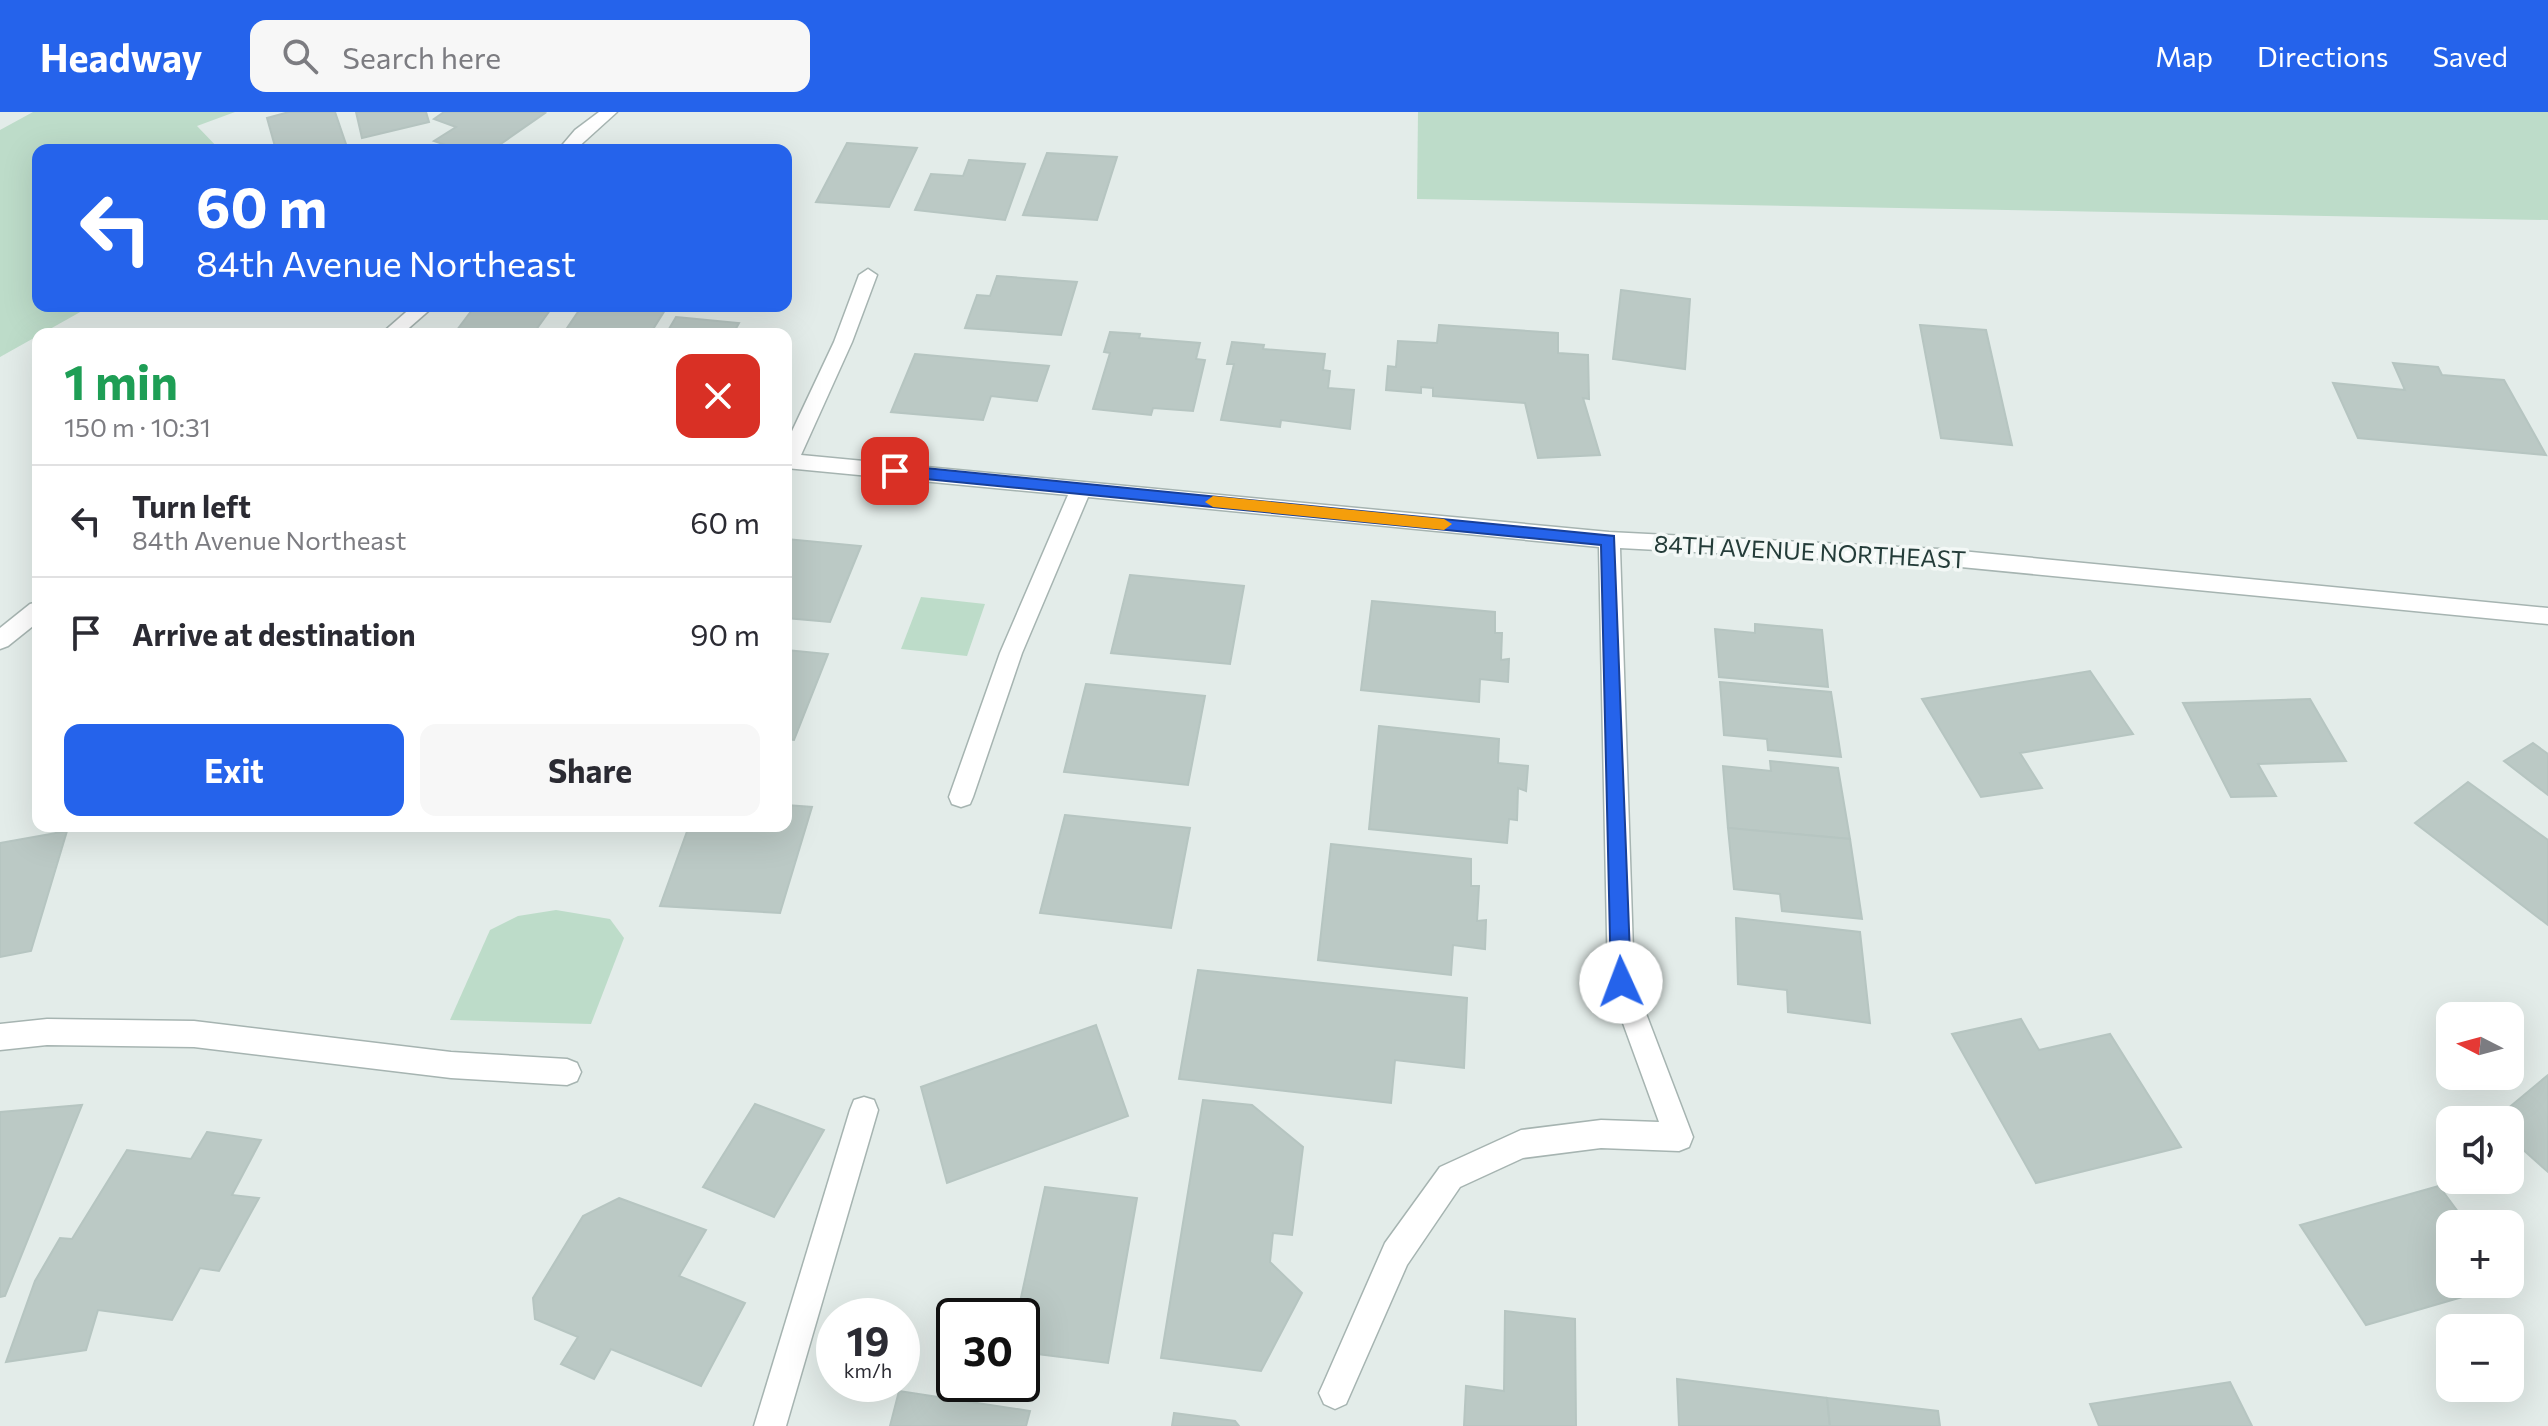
<!DOCTYPE html>
<meta charset="utf-8">
<style>
:root{--surface:#fff;--page:#f7f7f7;--text:#2b2b33;--muted:#7c7c81;--line:#e1e1e2;--accent:#2563eb}
body{margin:0;font-family:Commissioner,sans-serif;background:var(--page);color:var(--text);height:100vh;display:flex;flex-direction:column;font-size:30px;white-space:nowrap}
*{box-sizing:border-box;margin:0}
p{font-size:26px;color:var(--muted)}
.icon{flex:none;width:44px;height:44px;fill:none;stroke:currentColor;stroke-width:2;stroke-linecap:round;stroke-linejoin:round}
.map{position:relative;flex:1;overflow:hidden}
.panel{position:absolute;left:32px;top:216px;width:760px;height:504px;display:flex;flex-direction:column;background:var(--surface);border-radius:16px;box-shadow:0 8px 32px #0002}
.panel>*{flex:none}
.guide{position:absolute;left:32px;top:32px;width:760px;height:168px;border-radius:16px;box-shadow:0 8px 32px #0002;background:#2563eb;color:#fff;overflow:hidden}
.needle{width:52px;rotate:276deg}
.buttons{position:absolute;left:2436px;top:890px;display:grid;gap:16px}
.buttons a{display:grid;place-items:center;width:88px;height:88px;border-radius:16px;background:var(--surface);box-shadow:0 8px 32px #0002;font-size:40px}
.speed{position:absolute;left:816px;top:1186px;display:flex;gap:16px;font-size:40px;font-weight:700;text-align:center}
.speed>*{display:grid;place-content:center;width:104px;height:104px;border-radius:50%;background:var(--surface);box-shadow:0 8px 32px #0002;line-height:1}
.speed small{font-size:20px;font-weight:400}
.speed .limit{border:4px solid #111;border-radius:12px;background:#fff;color:#111}
.pin{position:absolute;display:grid;place-items:center;width:68px;height:68px;color:#fff;margin:-34px;border-radius:16px;box-shadow:0 4px 12px #0006}
.me{position:absolute;width:88px;margin:-44px;rotate:358deg;stroke-linejoin:round;filter:drop-shadow(0 0 6px #0008)}
.turn{display:flex;align-items:center;gap:28px;height:168px;padding:0 32px;font-size:36px}
.turn .icon{width:104px;height:104px;stroke-width:2.5}
.turn b{display:block;font-size:56px;line-height:68px}
.round{display:grid;place-items:center;flex:none;width:84px;height:84px;border-radius:16px;background:var(--page)}
.headline{display:flex;align-items:center;justify-content:space-between;height:136px;padding:0 32px}
h1{font-size:48px;font-weight:700;line-height:60px;color:#1e9e55}
.primary-button{display:flex;gap:16px;margin-top:auto;padding:16px 32px}
.primary-button a{flex:1;height:92px;border-radius:16px;background:var(--accent);color:#fff;font-size:32px;font-weight:700;line-height:92px;text-align:center}
.primary-button a+a{background:var(--page);color:var(--text)}
ul{padding:0;list-style:none}
li{display:flex;align-items:center;gap:24px;height:112px;padding:0 32px;border-top:2px solid var(--line)}
li div{flex:1}
li b{display:block;font-size:30px}
li em{font-style:normal}
header{display:flex;align-items:center;gap:48px;box-sizing:border-box;height:112px;padding:0 40px;background:var(--accent);color:#fff}
header strong{font-size:38px}
nav{display:flex;gap:44px;margin-inline-start:auto;font-size:28px}
.search{width:560px;height:72px;background:var(--page);display:flex;align-items:center;gap:20px;box-sizing:border-box;padding:0 28px;border-radius:16px;color:var(--muted);font-size:30px}
.map>svg:first-child{display:block}
.green{fill:#bddcc9}
.building{fill:#bbc9c5;stroke:#b6c5c1;stroke-width:2}
.lines{fill:none;stroke-linecap:round;stroke-linejoin:round}
.minor-casing{stroke:#a6b4b1;stroke-width:3}
.minor{fill:#fff;fill-rule:evenodd}
.route{fill:#2563eb;stroke:#184099;stroke-width:2}
.slow{fill:#f59e0b}
.labels{text-anchor:middle;dominant-baseline:central;stroke-width:7;stroke-linejoin:round;paint-order:stroke}
.street-label{font-size:24px;fill:#243c39;stroke:#f3f8f6}
</style>
<header>
<strong>Headway</strong>
<div class="search"><svg class="icon" aria-label="search" viewBox="0 0 24 24"><circle cx="10" cy="10" r="6"/><path d="M15 15l6 6"/></svg>Search here</div>
<nav><a>Map</a><a>Directions</a><a>Saved</a></nav>
</header>
<div class="map">
<svg width="2548" height="1314" viewBox="0 0 2548 1314">
<rect width="100%" height="100%" fill="#e3ece9"/>
<g class="green">
<polygon points="33,0 235,0 197,14 220,38 38,38 38,194 91,194 0,245 0,18"/>
<polygon points="1418,0 2548,0 2548,108 1417,87"/>
<polygon points="921,485 985,492 967,544 901,537"/>
<polygon points="556,798 610,807 624,826 591,912 450,908 490,818 518,804"/>
</g>
<g class="building">
<polygon points="289,0 335,0 348,38 276,38 267,6"/>
<polygon points="356,0 426,0 429,10 362,26"/>
<polygon points="444,0 542,0 545,1 492,38 460,38 434,29 456,15 434,7"/>
<polygon points="847,31 917,36 889,95 816,90"/>
<polygon points="1047,41 1117,45 1097,108 1023,103"/>
<polygon points="969,48 1025,52 1005,108 915,98 931,62 963,64"/>
<polygon points="997,164 1077,170 1061,223 965,216 977,183 990,184"/>
<polygon points="1621,178 1690,187 1685,257 1613,247"/>
<polygon points="475,194 553,194 533,222 454,222"/>
<polygon points="582,194 620,194 665,198 650,222 563,222"/>
<polygon points="676,205 739,211 733,222 666,222"/>
<polygon points="1439,213 1558,221 1558,241 1588,243 1589,287 1583,286 1600,343 1538,346 1525,291 1433,284 1433,276 1421,275 1421,281 1386,278 1388,254 1396,255 1398,229 1437,231"/>
<polygon points="1920,213 1986,218 2012,333 1941,326"/>
<polygon points="1110,220 1140,222 1139,226 1200,231 1196,247 1205,248 1193,299 1153,296 1151,303 1093,297 1110,241 1104,240"/>
<polygon points="1232,230 1264,233 1263,237 1325,242 1323,258 1330,259 1328,276 1354,278 1350,317 1281,308 1280,315 1221,308 1234,252 1227,252"/>
<polygon points="915,242 1049,254 1037,289 991,284 983,308 891,300"/>
<polygon points="2393,251 2438,255 2442,263 2504,268 2546,343 2358,326 2333,271 2405,278"/>
<polygon points="786,427 861,434 830,510 786,506"/>
<polygon points="1130,463 1244,474 1230,552 1111,541"/>
<polygon points="1372,489 1495,500 1495,521 1502,521 1501,548 1509,547 1508,570 1480,567 1479,590 1361,578"/>
<polygon points="1755,512 1822,518 1828,575 1719,565 1715,517 1755,521"/>
<polygon points="786,538 828,542 794,628 786,627"/>
<polygon points="2090,559 2133,622 2020,641 2042,676 1981,685 1922,587"/>
<polygon points="1720,570 1831,580 1841,645 1768,638 1767,627 1724,623"/>
<polygon points="1086,572 1205,584 1188,673 1064,660"/>
<polygon points="2310,587 2346,649 2258,652 2276,684 2231,685 2183,591"/>
<polygon points="1379,614 1499,627 1498,651 1528,654 1526,679 1518,676 1517,708 1509,707 1507,731 1369,717"/>
<polygon points="2533,631 2548,642 2548,683 2504,649"/>
<polygon points="1770,649 1838,656 1850,727 1728,716 1723,654 1771,659"/>
<polygon points="2468,670 2548,728 2548,813 2415,711"/>
<polygon points="786,693 812,695 780,801 660,794 689,714 786,714"/>
<polygon points="1065,703 1190,716 1171,816 1040,801"/>
<polygon points="1728,716 1850,727 1862,807 1782,799 1780,782 1734,777"/>
<polygon points="67,719 31,839 0,845 0,731"/>
<polygon points="1331,732 1471,747 1471,774 1479,774 1477,809 1486,808 1485,837 1453,833 1451,863 1318,848"/>
<polygon points="1736,806 1860,820 1870,911 1788,900 1787,878 1738,872"/>
<polygon points="1198,858 1467,886 1464,956 1395,948 1391,991 1179,967"/>
<polygon points="2021,907 2039,938 2110,922 2181,1035 2036,1071 1952,922"/>
<polygon points="1096,913 1128,1004 947,1071 921,975"/>
<polygon points="2548,963 2548,1060 2510,1026 2510,1008 2494,1008"/>
<polygon points="1203,988 1252,993 1303,1035 1292,1123 1273,1121 1270,1150 1302,1181 1261,1259 1161,1246"/>
<polygon points="755,992 824,1018 774,1105 703,1075"/>
<polygon points="82,993 5,1184 0,1185 0,1000"/>
<polygon points="207,1020 261,1028 232,1083 259,1086 219,1159 200,1156 172,1208 98,1198 86,1238 6,1250 35,1169 60,1126 72,1127 127,1038 191,1047"/>
<polygon points="2439,1074 2467,1112 2450,1112 2450,1172 2507,1172 2366,1213 2300,1113"/>
<polygon points="1045,1075 1137,1086 1108,1251 1022,1240 1022,1204 1017,1204"/>
<polygon points="619,1086 706,1118 679,1164 745,1191 701,1274 611,1237 594,1267 561,1252 578,1225 535,1207 533,1186 583,1104"/>
<polygon points="1505,1199 1575,1207 1576,1314 1464,1314 1466,1274 1504,1279"/>
<polygon points="1677,1267 1827,1286 1830,1314 1679,1314"/>
<polygon points="2230,1270 2252,1314 2099,1314 2090,1292"/>
<polygon points="899,1279 1030,1299 1026,1314 890,1314"/>
<polygon points="1827,1286 1938,1299 1940,1314 1830,1314"/>
<polygon points="1174,1301 1235,1309 1239,1314 1172,1314"/>
</g>
<g class="lines">
<defs>
<g id="minor">
<polygon points="599,0 617,0 575,38 558,38 575,18"/>
<polygon points="868,157 877,163 852,230 801,343 1609,420 1940,437 2548,496 2548,512 1940,453 1620,436 1634,870 1693,1025 1689,1035 1679,1039 1601,1036 1523,1046 1460,1075 1407,1153 1346,1292 1335,1297 1324,1292 1319,1281 1324,1270 1385,1131 1440,1055 1521,1018 1601,1008 1659,1010 1608,870 1599,435 1088,385 1022,541 973,685 970,692 961,695 952,692 949,685 1000,541 1068,383 786,356 786,332 834,230 859,163"/>
<polygon points="413,194 434,194 402,222 381,222"/>
<polygon points="38,490 38,510 8,534 0,537 0,516 30,492"/>
<polygon points="47,907 194,909 451,940 567,947 577,951 581,960 577,969 567,973 451,966 194,935 47,933 0,938 0,912"/>
<polygon points="864,985 874,988 878,998 786,1314 754,1314 850,998 854,988"/>
</g>
</defs>
<use href="#minor" class="minor-casing"/>
<use href="#minor" class="minor"/>
</g>
<polygon class="route" points="895,353 1614,424 1631,870 1628,877 1621,880 1614,877 1611,870 1601,433 895,364 887,359"/>
<polygon class="slow" points="1213,384 1444,407 1452,412 1444,418 1213,395 1205,390"/>
<g class="labels">
<g class="street-label">
<text transform="translate(1810 439) rotate(3)">84TH AVENUE NORTHEAST</text>
</g>
</g>
</svg>
<div class="buttons">
<a><svg class="needle" viewBox="-14 -14 28 28"><path d="M0-13l5 13h-10z" fill="#e53935"/><path d="M0 13l5-13h-10z" fill="#7c7c81"/></svg></a>
<a><svg class="icon" aria-label="sound" viewBox="0 0 24 24"><path d="M4 9h4l5-4v14l-5-4H4zM17 9q2 3 0 6"/></svg></a>
<a>+</a>
<a>−</a>
</div>
<div class="speed"><div>19<small>km/h</small></div><div class="limit">30</div></div>
<div class="pin" style="left:895px;top:359px;background:#d93025"><svg class="icon" aria-label="arrive" viewBox="0 0 24 24"><path d="M6 21V4h12l-3 4 3 4H6"/></svg></div>
<svg class="me" style="left:1621px;top:870px" viewBox="-20 -20 40 40"><circle r="19" fill="#fff"/><path d="M0-13L10 11 0 6-10 11z" fill="#2563eb"/></svg>
<div class="guide">
<div class="turn"><svg class="icon" aria-label="left" viewBox="0 0 24 24"><path d="M17 20v-9H6M10 6l-5 5 5 5"/></svg><div><b>60 m</b>84th Avenue Northeast</div></div>
</div>
<section class="panel">
<div class="headline"><div><h1>1 min</h1><p>150 m · 10:31</p></div><a class="round" style="background:#d93025;color:#fff"><svg class="icon" aria-label="close" viewBox="0 0 24 24"><path d="M6 6l12 12M18 6L6 18"/></svg></a></div>
<ul>
<li><svg class="icon" aria-label="left" viewBox="0 0 24 24"><path d="M17 20v-9H6M10 6l-5 5 5 5"/></svg><div><b>Turn left</b><p>84th Avenue Northeast</p></div><em>60 m</em></li>
<li><svg class="icon" aria-label="arrive" viewBox="0 0 24 24"><path d="M6 21V4h12l-3 4 3 4H6"/></svg><div><b>Arrive at destination</b></div><em>90 m</em></li>
</ul>
<div class="primary-button"><a>Exit</a><a>Share</a></div>
</section>
</div>
